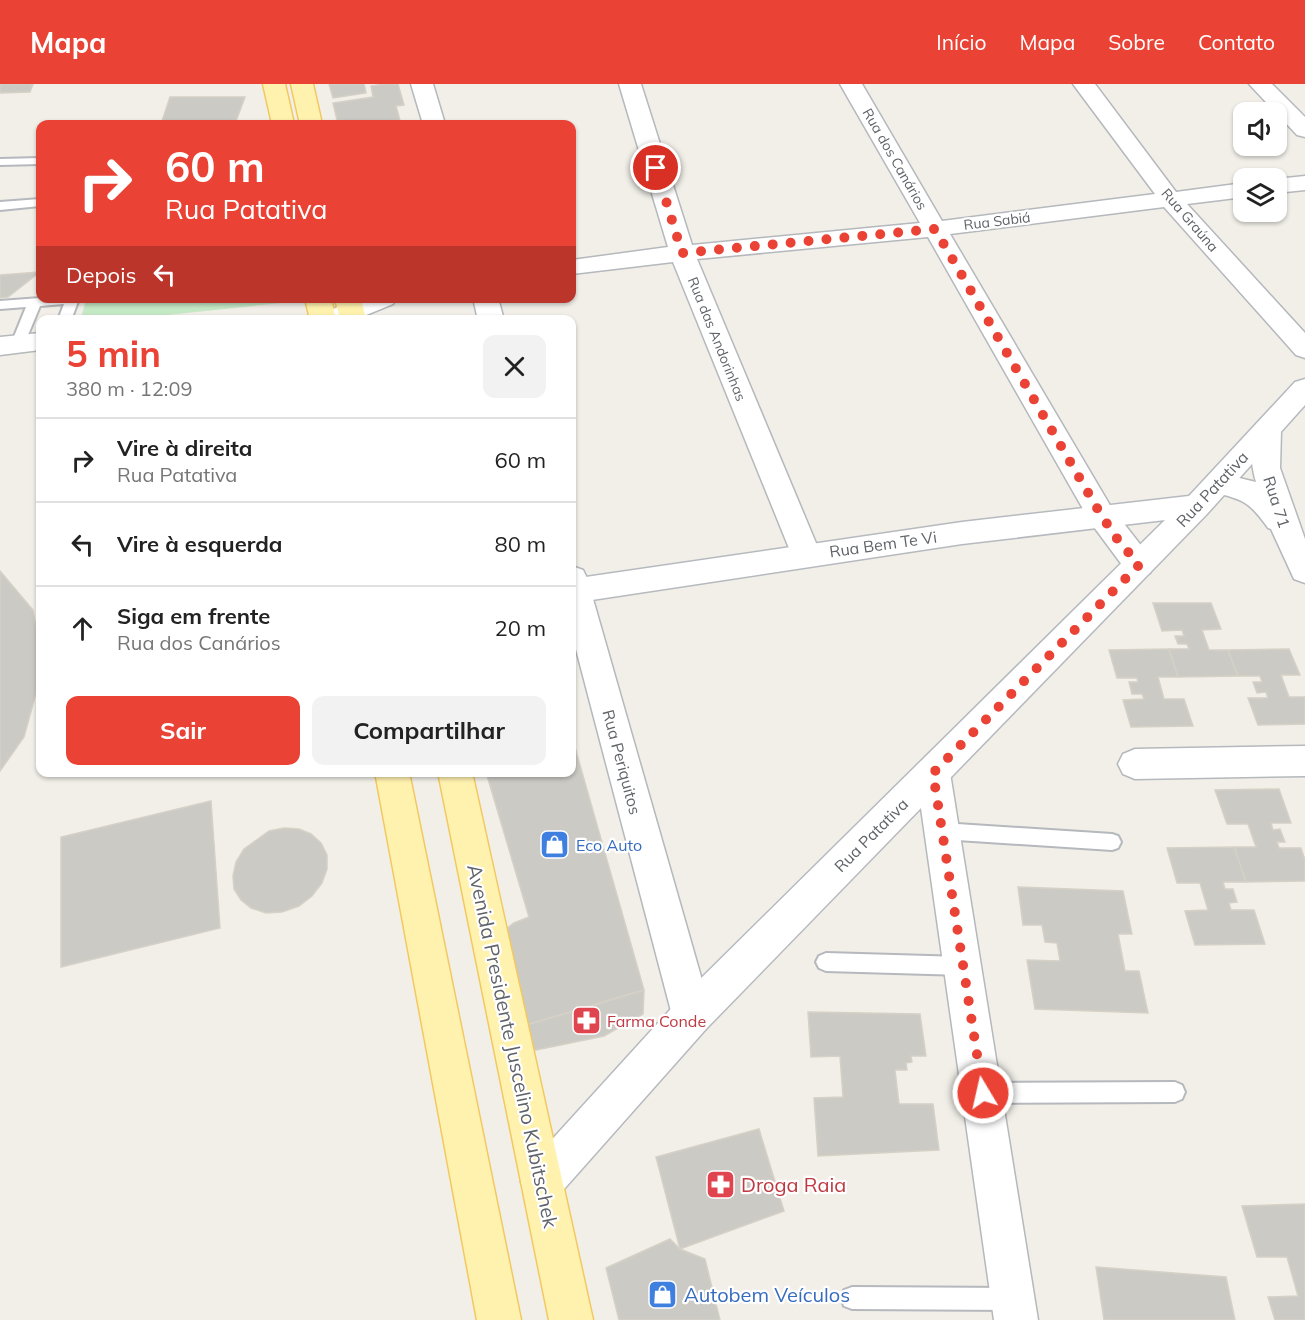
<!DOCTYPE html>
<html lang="pt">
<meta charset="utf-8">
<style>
:root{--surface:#fff;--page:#f2f2f2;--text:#222;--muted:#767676;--line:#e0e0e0;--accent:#ea4335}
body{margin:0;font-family:Mulish,sans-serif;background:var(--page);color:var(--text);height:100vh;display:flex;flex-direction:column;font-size:22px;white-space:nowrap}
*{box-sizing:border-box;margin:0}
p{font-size:20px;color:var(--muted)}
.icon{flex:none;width:33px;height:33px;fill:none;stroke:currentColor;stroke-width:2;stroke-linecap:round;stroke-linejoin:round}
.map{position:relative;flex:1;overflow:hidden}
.drawer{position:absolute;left:36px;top:231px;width:540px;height:462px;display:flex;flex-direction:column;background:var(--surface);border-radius:12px;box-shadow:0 2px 4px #0004}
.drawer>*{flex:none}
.hud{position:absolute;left:36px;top:36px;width:540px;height:183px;border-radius:12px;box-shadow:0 2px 4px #0004;background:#ea4335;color:#fff;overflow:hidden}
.fabs{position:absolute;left:1233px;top:18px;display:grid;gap:12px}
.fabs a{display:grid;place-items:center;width:54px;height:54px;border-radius:12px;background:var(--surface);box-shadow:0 2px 4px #0004;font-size:30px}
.pin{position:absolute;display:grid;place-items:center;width:51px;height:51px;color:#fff;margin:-26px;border:3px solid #fff;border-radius:50%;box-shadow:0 2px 6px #0007}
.me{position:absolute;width:66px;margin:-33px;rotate:351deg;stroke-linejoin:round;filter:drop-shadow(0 0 4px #0008)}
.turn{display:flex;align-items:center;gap:21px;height:126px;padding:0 30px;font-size:27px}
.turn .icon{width:78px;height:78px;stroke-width:2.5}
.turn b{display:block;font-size:42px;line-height:51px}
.then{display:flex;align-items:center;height:57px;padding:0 30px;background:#0003;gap:12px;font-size:22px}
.round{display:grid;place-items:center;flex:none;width:63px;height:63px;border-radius:12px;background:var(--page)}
.head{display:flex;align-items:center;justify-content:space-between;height:102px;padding:0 30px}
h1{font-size:36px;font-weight:700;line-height:45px;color:var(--accent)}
.cta{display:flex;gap:12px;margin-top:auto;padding:12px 30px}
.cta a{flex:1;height:69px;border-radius:12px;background:var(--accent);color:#fff;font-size:24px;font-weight:700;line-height:69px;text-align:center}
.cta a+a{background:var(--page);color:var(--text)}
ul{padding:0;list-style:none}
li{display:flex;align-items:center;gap:18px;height:84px;padding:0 30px;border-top:2px solid var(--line)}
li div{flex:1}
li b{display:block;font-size:22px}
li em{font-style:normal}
header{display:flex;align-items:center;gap:36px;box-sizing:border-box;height:84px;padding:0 30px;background:var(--accent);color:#fff}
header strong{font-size:28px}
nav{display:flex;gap:33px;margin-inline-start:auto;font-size:21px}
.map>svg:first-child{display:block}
.green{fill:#c5e8c5}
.building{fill:#cccac5;stroke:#d6d1c6;stroke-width:1.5}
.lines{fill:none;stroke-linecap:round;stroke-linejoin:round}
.service-casing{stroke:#b5b8bc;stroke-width:4}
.minor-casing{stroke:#b5b8bc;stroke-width:3}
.secondary-casing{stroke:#b6babf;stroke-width:3}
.primary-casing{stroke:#f2c960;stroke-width:3}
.service{fill:#fff;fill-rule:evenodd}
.minor{fill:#fff;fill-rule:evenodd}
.secondary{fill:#fff;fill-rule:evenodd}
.primary{fill:#fff2af;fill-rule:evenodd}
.route{stroke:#ea4335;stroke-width:10;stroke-dasharray:0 18}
.labels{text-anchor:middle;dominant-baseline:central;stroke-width:4.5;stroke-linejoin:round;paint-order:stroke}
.far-street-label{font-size:14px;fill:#5f6368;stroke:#fff}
.street-label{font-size:16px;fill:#5f6368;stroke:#fff}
.shop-label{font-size:16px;fill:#366cbe;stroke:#fff;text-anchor:start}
.health-label{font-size:16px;fill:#be3a42;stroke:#fff;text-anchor:start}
.near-street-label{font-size:20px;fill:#5f6368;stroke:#fff}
.near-health-label{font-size:20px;fill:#be3a42;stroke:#fff;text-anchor:start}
.near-shop-label{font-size:20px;fill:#366cbe;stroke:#fff;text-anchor:start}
</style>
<header>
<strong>Mapa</strong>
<nav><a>Início</a><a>Mapa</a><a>Sobre</a><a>Contato</a></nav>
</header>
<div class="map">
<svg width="1305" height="1236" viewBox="0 0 1305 1236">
<rect width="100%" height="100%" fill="#f1efe8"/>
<polygon class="green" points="299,215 300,217 129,235 81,235 86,215"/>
<g class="building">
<polygon points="0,0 33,0 30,8 0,9"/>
<polygon points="329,0 364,0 366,9 333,14"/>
<polygon points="384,0 398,0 404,21 396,22 401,40 338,40 333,19 373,13 371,2"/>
<polygon points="170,13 245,13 235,40 161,40"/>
<polygon points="40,188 8,213 0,214 0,191"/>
<polygon points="0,487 33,526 40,568 40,595 24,653 0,687"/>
<polygon points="1153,519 1211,519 1221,545 1202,546 1209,566 1228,566 1238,592 1178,593 1169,565 1189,565 1187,560 1178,560 1175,552 1184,552 1182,546 1162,547"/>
<polygon points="1169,565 1178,593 1158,593 1164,615 1184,615 1193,642 1131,643 1123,616 1144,615 1142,610 1132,610 1129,598 1138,598 1137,594 1117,594 1109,566"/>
<polygon points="1289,565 1300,591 1281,591 1289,613 1305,613 1305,640 1258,641 1248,614 1268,614 1266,608 1257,609 1253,598 1262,598 1260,592 1238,592 1228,566"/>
<polygon points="572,653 644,906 520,943 498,851 514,839 529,833 486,688 572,688"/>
<polygon points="1279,705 1291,739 1271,739 1273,746 1280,745 1285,758 1277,758 1279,764 1301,764 1305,776 1305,797 1246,798 1234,763 1256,763 1248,740 1227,740 1215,706"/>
<polygon points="211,717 220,844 61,883 61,753"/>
<polygon points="284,744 299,745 311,750 321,759 327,771 327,785 322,799 312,812 299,822 282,828 266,829 251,824 241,816 234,805 233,792 236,778 244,765 269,747"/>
<polygon points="1234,763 1246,798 1223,798 1225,805 1233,805 1237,818 1229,819 1231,826 1254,826 1265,860 1195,861 1185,827 1208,826 1200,799 1177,799 1167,764"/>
<polygon points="1018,803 1123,807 1132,850 1118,850 1125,887 1139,887 1148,929 1035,925 1027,876 1060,877 1057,859 1045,858 1042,841 1023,841"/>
<polygon points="644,906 643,930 604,952 526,968 520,943"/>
<polygon points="808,928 920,930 926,972 911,972 912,978 906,979 907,986 895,986 899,1020 933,1020 939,1066 818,1072 814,1014 843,1013 840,972 811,973"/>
<polygon points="759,1045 784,1127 680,1165 656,1073"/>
<polygon points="1305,1120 1305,1236 1275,1236 1268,1213 1298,1212 1287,1173 1257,1173 1242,1122"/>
<polygon points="670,1155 680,1165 705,1175 720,1236 619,1236 606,1184"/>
<polygon points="1096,1183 1226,1193 1235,1236 1104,1236"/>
</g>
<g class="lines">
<defs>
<g id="service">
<polygon points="40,74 40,80 0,81 0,75"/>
<polygon points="40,115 40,122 0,126 0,118"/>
<polygon points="40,214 79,215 71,236 58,236 64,220 40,222 23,263 13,263 11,260 26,223 0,225 0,217"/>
<polygon points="942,739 1112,750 1118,752 1121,758 1118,764 1112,766 942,755 936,753 933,747 936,741"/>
<polygon points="826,869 963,873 970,876 973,882 970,888 963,891 826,887 819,884 816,878 819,872"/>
<polygon points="1175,998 1182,1001 1185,1008 1182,1015 1175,1018 983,1019 976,1016 973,1009 976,1002 983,999"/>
<polygon points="852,1203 1013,1204 1021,1207 1024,1215 1021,1223 1013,1226 852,1225 844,1222 841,1214 844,1206"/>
</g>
<g id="minor">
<polygon points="411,0 433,0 445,40 423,40"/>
<polygon points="619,0 641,0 692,161 920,139 840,0 862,0 942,137 1155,110 1073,0 1095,0 1176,108 1244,99 1244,113 1187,120 1305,249 1305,274 1296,271 1164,123 950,150 1111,423 1150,473 1154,481 1150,489 1139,493 1128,489 1091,439 928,153 697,175 821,471 817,479 806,482 795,479 673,178 572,190 572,176 668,163"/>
<polygon points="1249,0 1272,0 1305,33 1305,53 1297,51"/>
<polygon points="1305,92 1305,106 1276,109 1276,95"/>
<polygon points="360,214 396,214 393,220 354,236 317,236 321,230"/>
<polygon points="473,214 498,214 504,236 478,236"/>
<polygon points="40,249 40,266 0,271 0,253"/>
<path d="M1267,336L1277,339L1281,346L1280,384L1305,455V499L1294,495L1271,445L1268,444C1246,413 1242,417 1208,406L1204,399L1208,392L1218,389L1256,398C1251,381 1248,355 1257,339Z"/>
<polygon points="572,482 583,486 587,494 712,931 706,945 692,950 678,945 672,931 572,550"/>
<polygon points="1305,662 1305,692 1135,695 1123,690 1118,680 1123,670 1135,665"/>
<polygon points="933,674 945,679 950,689 1038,1236 994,1236 916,689 921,679"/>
</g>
<polygon id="secondary" points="1305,295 1305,321 1207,430 706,945 557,1113 542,1119 527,1113 521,1098 527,1083 678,917 1165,436 962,460 572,519 572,495 962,438 1189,412 1295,298"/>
<g id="primary">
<polygon points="263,0 285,0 294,40 272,40"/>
<polygon points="291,0 313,0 322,40 300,40"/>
<polygon points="305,214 331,214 336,236 310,236"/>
<polygon points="335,214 361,214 366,236 340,236"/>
<polygon points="375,688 409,688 521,1236 477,1236"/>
<polygon points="438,688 472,688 593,1236 549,1236"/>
</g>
</defs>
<use href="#service" class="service-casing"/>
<use href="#minor" class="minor-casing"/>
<use href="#secondary" class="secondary-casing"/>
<use href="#primary" class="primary-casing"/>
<use href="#service" class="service"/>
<use href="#minor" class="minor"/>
<use href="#secondary" class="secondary"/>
<use href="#primary" class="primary"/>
</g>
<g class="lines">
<polyline class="route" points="656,84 682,169 935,145 1101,431 1118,456 1139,481 933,689 983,1009"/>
</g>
<defs>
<symbol id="shop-square" viewBox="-11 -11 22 22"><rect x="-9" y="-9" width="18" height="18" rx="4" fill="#3f7fe0" stroke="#fff"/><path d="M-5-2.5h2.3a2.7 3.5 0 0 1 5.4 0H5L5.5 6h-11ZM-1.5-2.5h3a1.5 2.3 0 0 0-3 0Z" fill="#fff"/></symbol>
<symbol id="pharmacy-square" viewBox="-11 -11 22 22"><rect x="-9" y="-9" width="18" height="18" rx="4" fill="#e0444e" stroke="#fff"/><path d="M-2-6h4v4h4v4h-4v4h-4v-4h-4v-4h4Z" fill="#fff"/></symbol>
</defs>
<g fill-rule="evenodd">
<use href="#shop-square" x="538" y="744" width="33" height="33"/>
<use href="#pharmacy-square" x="570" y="920" width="33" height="33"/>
<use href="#pharmacy-square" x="704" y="1084" width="33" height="33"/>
<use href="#shop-square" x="646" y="1194" width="33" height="33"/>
</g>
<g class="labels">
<g class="far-street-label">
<text transform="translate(895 75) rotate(60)">Rua dos Canários</text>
<text transform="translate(1190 136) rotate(49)">Rua Graúna</text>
<text transform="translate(997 137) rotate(-7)">Rua Sabiá</text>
<text transform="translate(717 255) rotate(68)">Rua das Andorinhas</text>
</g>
<g class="street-label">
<text transform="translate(1212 405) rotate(-47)">Rua Patativa</text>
<text transform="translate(1277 418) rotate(72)">Rua 71</text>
<text transform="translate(883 460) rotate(-8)">Rua Bem Te Vi</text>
<text transform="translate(622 678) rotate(75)">Rua Periquitos</text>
<text transform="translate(871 751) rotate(-45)">Rua Patativa</text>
</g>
<g class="shop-label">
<text x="576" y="761">Eco Auto</text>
</g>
<g class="health-label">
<text x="607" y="937">Farma Conde</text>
</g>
<g class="near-street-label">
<text transform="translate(513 962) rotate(78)">Avenida Presidente Juscelino Kubitschek</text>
</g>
<g class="near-health-label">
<text x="741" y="1100">Droga Raia</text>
</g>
<g class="near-shop-label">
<text x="684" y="1210">Autobem Veículos</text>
</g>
</g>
</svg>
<div class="fabs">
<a><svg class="icon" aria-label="sound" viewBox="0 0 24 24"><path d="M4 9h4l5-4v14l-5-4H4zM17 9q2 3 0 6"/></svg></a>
<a><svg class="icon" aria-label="layers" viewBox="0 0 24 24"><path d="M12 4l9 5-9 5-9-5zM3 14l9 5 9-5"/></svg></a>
</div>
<div class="pin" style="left:656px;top:84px;background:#d93025"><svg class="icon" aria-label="arrive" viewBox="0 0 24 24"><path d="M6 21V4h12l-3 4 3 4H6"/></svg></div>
<svg class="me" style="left:983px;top:1009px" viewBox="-20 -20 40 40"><circle r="17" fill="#ea4335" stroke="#fff" stroke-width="3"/><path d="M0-11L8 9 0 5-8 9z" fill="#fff"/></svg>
<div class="hud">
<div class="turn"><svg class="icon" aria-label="right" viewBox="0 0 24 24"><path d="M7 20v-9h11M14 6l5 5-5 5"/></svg><div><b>60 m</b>Rua Patativa</div></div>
<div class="then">Depois<svg class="icon" aria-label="left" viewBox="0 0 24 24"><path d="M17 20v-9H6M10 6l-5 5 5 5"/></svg></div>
</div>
<section class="drawer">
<div class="head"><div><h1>5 min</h1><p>380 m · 12:09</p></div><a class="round"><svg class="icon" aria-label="close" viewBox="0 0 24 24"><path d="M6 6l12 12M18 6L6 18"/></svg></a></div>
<ul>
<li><svg class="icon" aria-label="right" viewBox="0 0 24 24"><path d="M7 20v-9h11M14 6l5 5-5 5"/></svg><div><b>Vire à direita</b><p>Rua Patativa</p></div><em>60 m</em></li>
<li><svg class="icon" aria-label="left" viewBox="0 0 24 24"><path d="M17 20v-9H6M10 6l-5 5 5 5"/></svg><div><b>Vire à esquerda</b></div><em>80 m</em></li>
<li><svg class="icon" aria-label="ahead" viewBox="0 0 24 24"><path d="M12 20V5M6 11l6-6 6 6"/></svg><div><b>Siga em frente</b><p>Rua dos Canários</p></div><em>20 m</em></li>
</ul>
<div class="cta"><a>Sair</a><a>Compartilhar</a></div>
</section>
</div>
